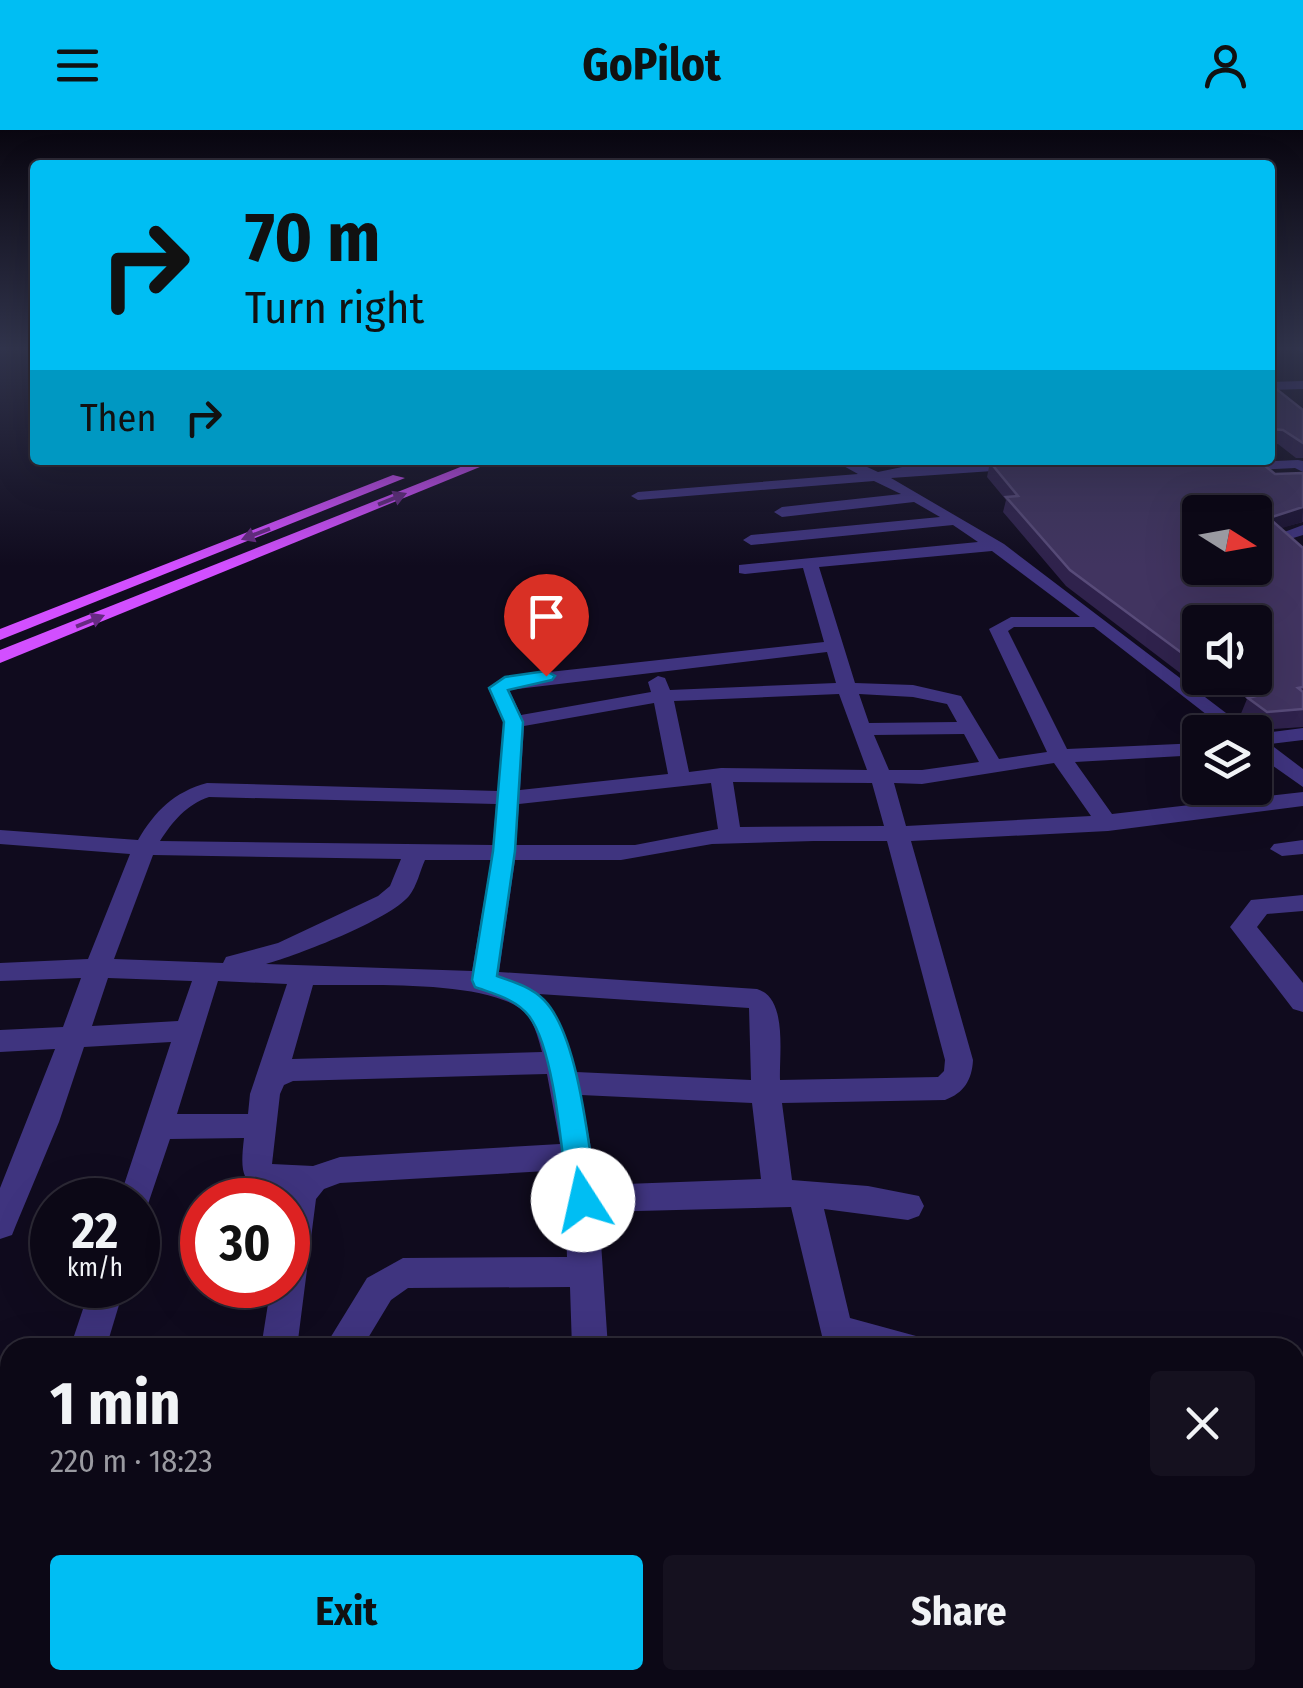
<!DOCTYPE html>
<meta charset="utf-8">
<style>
:root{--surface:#0c0816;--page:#15111f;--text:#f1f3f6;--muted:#9a9aa1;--line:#2c2935;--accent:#00bef3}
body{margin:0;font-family:"Fira Sans Condensed",sans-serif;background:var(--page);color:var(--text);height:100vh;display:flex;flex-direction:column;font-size:38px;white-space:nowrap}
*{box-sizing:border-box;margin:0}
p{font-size:32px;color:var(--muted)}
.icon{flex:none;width:55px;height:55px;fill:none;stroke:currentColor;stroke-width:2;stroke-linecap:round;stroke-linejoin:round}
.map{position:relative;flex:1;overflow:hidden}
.sheet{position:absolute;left:0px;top:1208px;width:1305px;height:352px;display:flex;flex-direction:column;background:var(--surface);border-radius:30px 30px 0 0;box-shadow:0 10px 40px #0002,0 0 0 2px var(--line)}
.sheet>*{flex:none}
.top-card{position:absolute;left:30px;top:30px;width:1245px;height:305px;border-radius:10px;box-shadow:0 10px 40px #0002,0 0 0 2px var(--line);background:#00bef3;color:#111;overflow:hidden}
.needle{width:65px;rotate:101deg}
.controls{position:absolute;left:1182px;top:365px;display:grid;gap:20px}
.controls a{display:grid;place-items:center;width:90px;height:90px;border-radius:10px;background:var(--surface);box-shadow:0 10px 40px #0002,0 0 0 2px var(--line);font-size:50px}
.speed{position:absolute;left:30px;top:1048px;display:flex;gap:20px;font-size:50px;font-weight:700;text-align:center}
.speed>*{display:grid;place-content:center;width:130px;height:130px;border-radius:50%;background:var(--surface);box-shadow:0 10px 40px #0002,0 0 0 2px var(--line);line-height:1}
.speed small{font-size:25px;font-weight:400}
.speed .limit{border:15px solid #d22;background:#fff;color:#111}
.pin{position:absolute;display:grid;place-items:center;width:85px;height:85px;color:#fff;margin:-102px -42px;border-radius:50% 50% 50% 0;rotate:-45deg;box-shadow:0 0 10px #0007}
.pin .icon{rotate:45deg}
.me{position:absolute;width:110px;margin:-55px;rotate:350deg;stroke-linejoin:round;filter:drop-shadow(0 0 8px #0008)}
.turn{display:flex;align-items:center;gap:35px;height:210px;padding:0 50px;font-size:45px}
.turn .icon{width:130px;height:130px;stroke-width:2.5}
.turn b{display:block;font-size:70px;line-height:85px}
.then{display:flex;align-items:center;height:95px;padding:0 50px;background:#0003;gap:20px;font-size:38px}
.round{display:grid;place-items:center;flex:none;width:105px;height:105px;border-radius:10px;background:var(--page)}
.overview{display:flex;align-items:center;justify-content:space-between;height:170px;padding:0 50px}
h1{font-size:60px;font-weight:700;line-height:75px}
.cta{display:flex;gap:20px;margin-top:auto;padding:20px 50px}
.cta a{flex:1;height:115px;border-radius:10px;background:var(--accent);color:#111;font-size:40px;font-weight:700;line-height:115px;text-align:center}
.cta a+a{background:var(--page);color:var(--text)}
header{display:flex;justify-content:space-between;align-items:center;height:130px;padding:0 50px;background:var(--accent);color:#111;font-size:45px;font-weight:700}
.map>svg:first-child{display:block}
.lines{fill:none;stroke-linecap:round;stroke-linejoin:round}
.minor{fill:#3f347f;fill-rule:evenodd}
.primary{fill:#d24fff;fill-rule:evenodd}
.wall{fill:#2f224c}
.shaded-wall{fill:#1b1232}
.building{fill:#413460;stroke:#584b79;stroke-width:2.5;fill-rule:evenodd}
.oneway{fill:#672a83}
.route{fill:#00bef3;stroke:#007c9e;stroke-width:2.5}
</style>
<header><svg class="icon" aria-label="menu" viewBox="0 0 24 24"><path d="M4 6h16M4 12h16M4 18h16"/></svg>GoPilot<svg class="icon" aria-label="person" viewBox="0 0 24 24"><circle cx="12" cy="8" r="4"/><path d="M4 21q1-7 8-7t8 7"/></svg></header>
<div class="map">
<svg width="1303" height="1558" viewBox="0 0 1303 1558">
<rect width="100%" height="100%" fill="#100b1e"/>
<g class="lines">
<g class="minor">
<polygon points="1294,218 1303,218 1303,223"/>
<polygon points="1270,221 1276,224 1276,228 1270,229"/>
<polygon points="1303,251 1303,259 1270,260 1270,252"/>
<path d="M833,330H852L878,342L907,336L1027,332L1029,335L1022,339L891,348L1004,414L1251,602H1229L1094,497H1014L1008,501L1067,619L1200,613V625L1075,632L1112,684L1303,662V676L1108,701L911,711L973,930C972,950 964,963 945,970L782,973L792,1050L868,1056L919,1066L924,1076L919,1086L908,1090L824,1079L850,1188L916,1206L921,1218H834L823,1210L791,1077L599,1082L608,1218H572L570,1157L408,1158L391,1170L362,1218H324L367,1148L403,1128L567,1127L564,1040L340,1053L324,1059L316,1069L297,1218H261L271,1155H288V1070H284L287,1061C243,1059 239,1050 244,1008L170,1009L146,1080L138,1083V1070H119L171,912L84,917L59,992L16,1095L12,1105L0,1109V1058L55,919L0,922V900L63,897L81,848L0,851V833L88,829L130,724L0,714V700L138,710C155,681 174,662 207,653L498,661L504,592L488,558L504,547L824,512L803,438L745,444L739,443V435L978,412L953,395L751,415L743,410L751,405L940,387L914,372L782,387L774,382L782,377L901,364L874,351L638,370L631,366L638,362L858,344ZM992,421L1080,487H1011L989,499L1047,622L999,629L961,566L913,555L855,553L819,437ZM827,522L836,553L670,560L665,548L658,546L648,552L651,562L521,585L509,560ZM839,564L867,640L721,638L689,642L674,571ZM859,564L913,567L947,574L957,592L869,593ZM654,573L668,644L520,660L524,596ZM964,604L979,632L922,640H889L874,605ZM1054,633L1091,686L906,696L894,653L922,654ZM733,652L872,653L884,696L740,697ZM711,653L718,699L635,715H516L519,674ZM209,667L496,674L493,715L160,711C173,691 186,675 209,667ZM814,711H887L945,930L944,941L938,947L780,950C779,924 788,868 757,859L499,842L515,730H621L712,714ZM153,725L401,729L390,756L378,766L278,813L226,827L223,833L114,829ZM425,730H491L472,841L266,834C298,825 389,790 409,766C417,756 420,741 425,730ZM108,848L192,851L178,891L92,896ZM218,851L287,854L250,964L248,984H177ZM313,855C361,856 499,848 528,886C535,895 539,911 542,922L292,929ZM539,864L749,878L751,950L576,942L560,893ZM547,944L560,1014L340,1027L313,1036L272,1034L280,964L284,955L293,951ZM581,965L752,973L761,1049L598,1055Z"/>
<polygon points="1298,330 1303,331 1303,342 1295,338 1234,341 1227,337 1234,333"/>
<polygon points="1303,395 1303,405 1290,409 1303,421 1303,435 1271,407"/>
<polygon points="1303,598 1303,610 1270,614 1303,639 1303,657 1255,623 1255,604"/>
<polygon points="1303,710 1303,724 1282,726 1270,719 1274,714"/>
<polygon points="1303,765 1303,781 1267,784 1257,797 1303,853 1303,882 1293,879 1230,797 1251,770"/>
<polygon points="91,1155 125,1155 106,1218 70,1218"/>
<polygon points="0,1229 10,1230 10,1266 0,1265"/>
<polygon points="10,1312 10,1376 0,1381 0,1316"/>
<polygon points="1303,1331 1303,1371 1295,1372 1295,1332"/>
<polygon points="10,1422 10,1464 0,1465 0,1423"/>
<polygon points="88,1550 132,1550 131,1558 87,1558"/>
<rect x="263" y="1550" width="44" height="8"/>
<polygon points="644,1550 688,1550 690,1558 646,1558"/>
<polygon points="898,1550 942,1550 945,1558 901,1558"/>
</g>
<g class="primary">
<polygon points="478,330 497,330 0,533 0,520"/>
<polygon points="393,345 405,348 0,510 0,499"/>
</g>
</g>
<g class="wall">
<polygon points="1270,254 1303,280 1303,328 1296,328 1278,314 1270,314"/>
<polygon points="1174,330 1233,330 1177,332"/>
<polygon points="990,332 1178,333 1275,344 1303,343 1303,392 1280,398 1303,418 1303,597 1259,600 1240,586 1247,569 1224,548 1255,548 1200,492 1200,548 1188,549 1066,456 1003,382 1006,370 987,347"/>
</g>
<g class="shaded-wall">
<polygon points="1303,377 1302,392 1263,404 1269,388"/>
<polygon points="1200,531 1200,548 1188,549 1194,532"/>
</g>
<g class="building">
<polygon points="1270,254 1303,280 1303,313 1283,300 1270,299"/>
<path d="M1026,330H1173L1178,333L1258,330L1275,344L1303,343V377L1269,388L1303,418V557L1298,558L1303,562V579L1267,582L1248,568L1268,563L1250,548H1255V492H1200V531L1194,532L1070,440L1006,367L1018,366L990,332ZM1200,382H1255V438H1200Z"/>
</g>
<defs><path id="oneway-solid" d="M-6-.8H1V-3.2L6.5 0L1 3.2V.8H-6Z" transform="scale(2.5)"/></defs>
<g class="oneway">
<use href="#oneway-solid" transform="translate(392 369) rotate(-22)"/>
<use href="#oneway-solid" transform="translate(256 404) rotate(159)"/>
<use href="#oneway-solid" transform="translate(90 491) rotate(-22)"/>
</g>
<linearGradient id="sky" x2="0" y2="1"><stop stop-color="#090610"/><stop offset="0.5" stop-color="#31344c"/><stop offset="1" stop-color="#31344c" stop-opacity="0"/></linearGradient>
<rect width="1303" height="436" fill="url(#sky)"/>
<path class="route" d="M546,541L555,546L552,550L508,560L523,592L515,721L497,846C514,852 531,857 544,870C579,905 589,1019 597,1070L593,1078L583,1082L572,1078L568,1070C562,1025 555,920 529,886C516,869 494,864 475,857L472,850L493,721L504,592L489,558L505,547Z"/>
</svg>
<div class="controls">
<a><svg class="needle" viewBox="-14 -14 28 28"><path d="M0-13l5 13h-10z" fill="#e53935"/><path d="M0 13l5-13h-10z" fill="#9a9aa1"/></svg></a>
<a><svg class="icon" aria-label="sound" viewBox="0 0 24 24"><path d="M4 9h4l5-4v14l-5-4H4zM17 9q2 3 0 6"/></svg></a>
<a><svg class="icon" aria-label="layers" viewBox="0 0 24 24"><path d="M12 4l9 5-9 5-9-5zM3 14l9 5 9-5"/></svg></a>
</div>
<div class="speed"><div>22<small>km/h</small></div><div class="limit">30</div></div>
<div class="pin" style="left:546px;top:546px;background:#d93025"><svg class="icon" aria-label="arrive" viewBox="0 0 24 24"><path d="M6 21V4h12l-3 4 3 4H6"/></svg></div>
<svg class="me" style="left:583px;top:1070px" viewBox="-20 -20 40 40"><circle r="19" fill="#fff"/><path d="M0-13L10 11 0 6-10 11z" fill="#00bef3"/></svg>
<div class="top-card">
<div class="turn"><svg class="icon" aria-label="right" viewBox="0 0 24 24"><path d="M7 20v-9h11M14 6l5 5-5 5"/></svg><div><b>70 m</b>Turn right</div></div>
<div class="then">Then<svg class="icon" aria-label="right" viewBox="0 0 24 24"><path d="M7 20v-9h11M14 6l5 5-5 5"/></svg></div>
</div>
<section class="sheet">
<div class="overview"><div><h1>1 min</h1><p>220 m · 18:23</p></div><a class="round"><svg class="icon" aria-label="close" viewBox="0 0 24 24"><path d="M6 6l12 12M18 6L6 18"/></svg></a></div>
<div class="cta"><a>Exit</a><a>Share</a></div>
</section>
</div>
